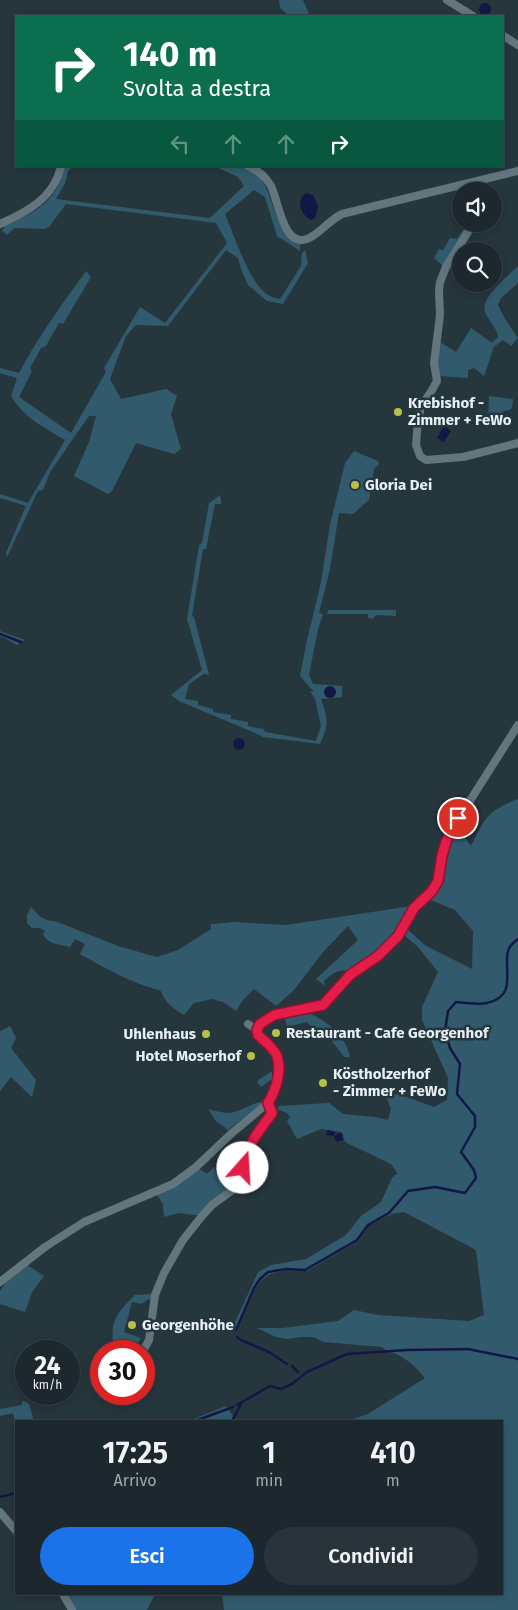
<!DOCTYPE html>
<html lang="it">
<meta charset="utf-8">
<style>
:root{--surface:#1c282e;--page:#29343a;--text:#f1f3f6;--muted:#a0a6aa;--line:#3a444a;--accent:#1a73e8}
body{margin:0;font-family:"Fira Sans",sans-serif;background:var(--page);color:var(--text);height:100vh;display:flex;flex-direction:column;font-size:19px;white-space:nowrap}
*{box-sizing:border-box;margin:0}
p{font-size:16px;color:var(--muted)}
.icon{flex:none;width:28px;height:28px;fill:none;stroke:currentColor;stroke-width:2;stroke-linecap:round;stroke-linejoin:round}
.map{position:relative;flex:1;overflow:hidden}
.sheet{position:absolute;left:15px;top:1420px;width:488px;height:175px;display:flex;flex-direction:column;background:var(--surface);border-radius:0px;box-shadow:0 2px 8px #0003,0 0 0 1px var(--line)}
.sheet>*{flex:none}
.banner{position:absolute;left:15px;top:15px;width:489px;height:152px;border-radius:0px;box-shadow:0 2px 8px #0003,0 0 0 1px var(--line);background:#0b6e4f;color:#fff;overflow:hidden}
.buttons{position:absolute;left:452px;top:182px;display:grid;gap:10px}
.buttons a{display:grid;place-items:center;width:50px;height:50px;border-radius:50%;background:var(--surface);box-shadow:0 2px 8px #0003,0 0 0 1px var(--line);font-size:25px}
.speed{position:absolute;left:15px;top:1340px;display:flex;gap:10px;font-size:25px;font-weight:700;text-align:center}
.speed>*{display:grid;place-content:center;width:65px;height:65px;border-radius:50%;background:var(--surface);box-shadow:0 2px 8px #0003,0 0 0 1px var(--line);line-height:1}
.speed small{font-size:12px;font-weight:400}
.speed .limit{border:8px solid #d22;background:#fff;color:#111}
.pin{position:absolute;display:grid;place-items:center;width:42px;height:42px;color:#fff;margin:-21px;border:2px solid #fff;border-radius:50%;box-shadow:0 1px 5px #0007}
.me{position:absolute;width:55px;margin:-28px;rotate:19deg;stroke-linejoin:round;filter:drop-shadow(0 0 4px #0008)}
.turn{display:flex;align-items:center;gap:18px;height:105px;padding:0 25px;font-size:22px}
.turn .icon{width:65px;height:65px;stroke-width:2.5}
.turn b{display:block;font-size:35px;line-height:42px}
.lanes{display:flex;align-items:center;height:48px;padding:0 25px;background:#0003;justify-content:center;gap:25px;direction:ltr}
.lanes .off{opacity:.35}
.eta{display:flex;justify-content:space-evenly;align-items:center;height:85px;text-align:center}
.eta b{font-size:30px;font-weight:600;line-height:35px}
.cta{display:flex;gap:10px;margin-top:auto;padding:10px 25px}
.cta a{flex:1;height:58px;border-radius:30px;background:var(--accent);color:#fff;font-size:20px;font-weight:600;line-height:58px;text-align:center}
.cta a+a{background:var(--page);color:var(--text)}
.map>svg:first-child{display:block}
.green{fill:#315b6d;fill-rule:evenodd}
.water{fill:#131746}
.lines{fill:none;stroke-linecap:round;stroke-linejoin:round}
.stream{stroke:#131746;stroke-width:2.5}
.minor{stroke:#63757d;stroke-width:8}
.route-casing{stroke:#92132f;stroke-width:12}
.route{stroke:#e11d48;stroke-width:9}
.poi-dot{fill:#b7c147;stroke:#26363d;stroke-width:2}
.labels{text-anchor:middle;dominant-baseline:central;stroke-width:5;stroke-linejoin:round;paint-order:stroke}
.poi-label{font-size:15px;font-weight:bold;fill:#e6f0f5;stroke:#26363d;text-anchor:start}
</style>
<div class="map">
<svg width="518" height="1610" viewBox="0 0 518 1610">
<rect width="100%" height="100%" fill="#26363d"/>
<g class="green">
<polygon points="279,0 303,0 310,16 289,16 280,8"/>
<path d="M64,166H73L68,171L65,183L56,199L210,218L244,186L238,177L214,166C222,166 233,165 241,166C280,175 266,233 300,243V251L277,236L265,197L254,190L225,214C234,235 247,276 263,291C267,295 275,299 280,299L301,266L302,253L305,250L308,263L283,304L267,301L248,285L241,269L238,258L226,250L168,326L136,325L126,336L110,379L121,399L166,389L177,396L171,414L181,449L174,454L136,443L112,491L108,494L74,476L89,442L96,416H89L50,472L43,490L38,491L7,557L6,553L26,506L0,498V494L28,503L65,440C45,428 23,417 11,396L17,378L0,373V368L19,373C38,337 62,304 86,271L91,277L63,324L59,323L46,346L41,348L30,368L32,371L19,397L71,433L106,372L104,368L140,307L165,323L227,243L216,223L66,204L49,227L44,229L14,228L7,235L2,231L8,220L10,223C39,211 58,199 64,166Z"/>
<polygon points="467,224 478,224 443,266 434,258 439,249 443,250 450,238 457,239"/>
<path d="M518,266V283L501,298L498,305L505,319L518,338L511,346L503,340L494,347L484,376L474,368L468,370V378L440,376L437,360L440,342L456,352L471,328L492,343L498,337C496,326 489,322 485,312C480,298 508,276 518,266Z"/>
<polygon points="489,396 513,399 512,407 510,410 503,411 503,422 488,423"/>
<path d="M354,451L378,461L379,464L374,469L369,500L353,514L339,513L330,569L319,613L323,614L318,629L309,675L313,684L342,686V697L321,699C328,719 329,724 320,744L263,737L255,733L179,701L171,695L202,670L187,619L199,545L202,543L209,503L220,495L221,499V504H215L206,549H203L192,616L194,617L209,675L204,674L189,684L185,699L198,701V705L213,709V712L231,715V719L248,722V726L264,729L265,732L316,741L321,726L315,699L310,691L314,692L300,676L307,640L321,582L330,525L345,463Z"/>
<polygon points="328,610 396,610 396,616 376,615 373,619 368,618 368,614 327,614"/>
<polygon points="0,631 25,640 17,645 3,637 0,637"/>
<path d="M518,799V1610H224L222,1594H501V1421H347L368,1414L425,1378C418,1370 410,1361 400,1356C393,1352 389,1353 382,1347L323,1342L314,1337H301L287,1339L276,1337L257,1328H283L338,1321L354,1310L378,1315L469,1321L484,1315L476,1250L404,1212L392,1214L369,1225L358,1241L307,1271L286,1270L270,1274L262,1280L255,1289L237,1331L232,1329L258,1272L271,1265L306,1259L346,1235L361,1216L381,1202L392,1178L395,1175L398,1174L391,1164L345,1142L342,1132L321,1129L297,1139L287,1121L290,1117L287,1113L277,1109L279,1106L329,1103L343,1114L375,1117L388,1120L391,1109L386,1096L398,1094L434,1107L447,1100L448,1078L422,1020V1007L438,972L418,947L403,934L414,907L431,890L456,826L471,846C485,818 487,811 518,799ZM431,900L455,910L473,931L472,969L426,946L406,928C412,916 419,906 431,900Z"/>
<path d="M412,906L398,932L378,953L350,975L347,971C337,969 331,975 324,981L325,986L316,979L358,940L348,926L323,952L294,990L276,1006L254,989L243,1000L236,1011L225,1003L213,999L194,1003L184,1015C173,1008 165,1003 161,991C130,982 108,970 80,954L85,944L75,939L70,947C60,944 48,945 43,934L45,931L40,928H32L27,923V915L31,907C37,914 44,922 55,921L118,946L157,957L178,950L211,929V924L234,922L286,925Z"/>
<path d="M305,1011C326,1021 345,1033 350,1057H344C339,1050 334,1043 328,1037C321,1032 314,1029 307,1022L287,1027L284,1015Z"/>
<polygon points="10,1026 16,1038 11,1048 36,1080 32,1097 11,1077 0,1091 0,1031"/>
<polygon points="272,1071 272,1079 261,1087 257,1081"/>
<path d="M265,1101L228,1130L216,1121L208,1109C241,1119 238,1106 265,1101Z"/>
<path d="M196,1167L207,1174L214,1167C217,1177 227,1180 236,1185L202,1216L179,1213L164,1217L163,1204L155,1192Z"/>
<polygon points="26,1264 44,1276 32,1292 25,1312 0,1304 0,1291 9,1278"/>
<path d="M151,1294L153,1295L150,1300L148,1299L142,1304L132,1302L124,1332L141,1338L133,1351H114C110,1321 114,1316 135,1295Z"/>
<polygon points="22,1401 26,1402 29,1404 34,1421 16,1421 16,1425 13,1413 0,1416 0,1407 1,1409 22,1405"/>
<polygon points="226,1406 233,1416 231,1421 189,1421"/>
<polygon points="63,1594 155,1594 147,1610 68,1610"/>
</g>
<g class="water">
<circle cx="485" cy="9" r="6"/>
<path d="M306,193L313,195L318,206L315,218L311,220C301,215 295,201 306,193Z"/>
<polygon points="444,426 451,431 444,442 437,438"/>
<circle cx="330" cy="692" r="6"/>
<circle cx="239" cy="744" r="6"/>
<polygon points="327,1130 335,1132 334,1136 339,1133 342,1134 343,1140 338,1142 335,1140 334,1136 326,1135"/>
</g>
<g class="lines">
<g class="stream">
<polyline points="0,634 21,642"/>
<path d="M236,1330L254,1288L260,1279L268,1272L286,1269L305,1270L357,1240L368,1225L389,1213L408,1191L435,1187L465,1193L476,1178L474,1170L461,1152L475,1127V1116L457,1094L460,1064L450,1048L445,1031L448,1011L456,1002C466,1003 478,1005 487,1003C518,996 503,970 508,951C509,946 514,942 518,939"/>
<polyline points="237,1337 241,1340 269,1352 287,1364"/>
<polyline points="292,1366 298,1372"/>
<polyline points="237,1405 270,1386 281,1389 292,1384 307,1372 347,1354 407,1350 468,1349 518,1359"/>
<polyline points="195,1421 233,1407"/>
<polyline points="232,1421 241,1404"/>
<polyline points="0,1497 16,1493"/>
</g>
<g class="minor">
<polyline points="447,0 473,16"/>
<polyline points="502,35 518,45"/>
<path d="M248,166C259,171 265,176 271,186C278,199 283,248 307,239C320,234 329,220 342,214L518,171"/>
<polyline points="480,181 482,191"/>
<path d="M0,224C27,212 54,198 61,166"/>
<polyline points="473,224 446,267 440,282 439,291 440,315 434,363 437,381 432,390 421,407 418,420 416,445 420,456 426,460 463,457 518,443"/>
<polyline points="257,1030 260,1024 274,1015 323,1005 350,975 378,956 398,936 414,907 432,891 438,881 442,856 452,829 518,725"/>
<polyline points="0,1282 45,1247 84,1222 173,1184 196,1167 232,1133 268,1103 276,1085 278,1073 277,1055 258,1035 257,1030 248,1024"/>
<polyline points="143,1351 149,1340 155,1295 164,1273 183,1240 202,1216 212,1205 234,1189 239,1183 244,1157 258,1131 270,1116 271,1113 268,1103"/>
<polyline points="144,1373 145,1377"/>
<polyline points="0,1512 16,1531"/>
<polyline points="63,1594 72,1610"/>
</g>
</g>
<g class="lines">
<defs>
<path id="route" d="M243,1168C246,1147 258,1132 270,1116L272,1113L268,1103C276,1090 282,1071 277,1056C274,1048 263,1040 258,1035L257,1030L260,1024L274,1015L323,1005L350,975L378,956L398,936L414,908L432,891L438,881L442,856L446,842L458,818"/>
</defs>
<use href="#route" class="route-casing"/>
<use href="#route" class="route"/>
</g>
<g class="poi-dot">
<circle cx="398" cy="412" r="5"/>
<circle cx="355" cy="485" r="5"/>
<circle cx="276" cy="1033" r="5"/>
<circle cx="206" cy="1034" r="5"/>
<circle cx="251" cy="1056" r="5"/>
<circle cx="323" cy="1083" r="5"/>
<circle cx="132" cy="1325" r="5"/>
</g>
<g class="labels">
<g class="poi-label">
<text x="408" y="403">Krebishof -<tspan x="408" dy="17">Zimmer + FeWo</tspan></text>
<text x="365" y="485">Gloria Dei</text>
<text x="286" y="1033">Restaurant - Cafe Georgenhof</text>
<text x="196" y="1034" text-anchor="end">Uhlenhaus</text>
<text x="241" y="1056" text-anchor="end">Hotel Moserhof</text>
<text x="333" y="1074">Köstholzerhof<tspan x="333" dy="17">- Zimmer + FeWo</tspan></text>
<text x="142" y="1325">Georgenhöhe</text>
</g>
</g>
</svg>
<div class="buttons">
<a><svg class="icon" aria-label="sound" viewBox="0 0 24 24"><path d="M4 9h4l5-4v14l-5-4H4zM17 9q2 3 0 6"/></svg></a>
<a><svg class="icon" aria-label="search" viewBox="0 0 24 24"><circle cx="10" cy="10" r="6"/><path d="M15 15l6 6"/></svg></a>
</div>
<div class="speed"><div>24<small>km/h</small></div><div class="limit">30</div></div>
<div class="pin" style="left:458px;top:818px;background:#d93025"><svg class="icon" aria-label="arrive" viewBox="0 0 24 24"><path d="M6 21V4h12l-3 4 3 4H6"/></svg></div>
<svg class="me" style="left:243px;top:1168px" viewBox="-20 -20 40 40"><circle r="19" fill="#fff"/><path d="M0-13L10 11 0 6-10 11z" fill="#e11d48"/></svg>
<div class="banner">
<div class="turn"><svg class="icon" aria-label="right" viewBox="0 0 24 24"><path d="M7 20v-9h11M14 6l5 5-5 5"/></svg><div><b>140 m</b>Svolta a destra</div></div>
<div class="lanes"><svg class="icon off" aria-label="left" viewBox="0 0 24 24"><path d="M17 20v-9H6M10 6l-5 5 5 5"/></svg><svg class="icon off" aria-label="ahead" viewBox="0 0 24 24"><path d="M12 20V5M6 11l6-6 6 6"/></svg><svg class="icon off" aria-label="ahead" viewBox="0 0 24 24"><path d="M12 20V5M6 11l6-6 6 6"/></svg><svg class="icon" aria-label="right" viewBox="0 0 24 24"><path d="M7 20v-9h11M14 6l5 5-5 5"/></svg></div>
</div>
<section class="sheet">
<div class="eta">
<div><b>17:25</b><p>Arrivo</p></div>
<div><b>1</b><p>min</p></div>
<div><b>410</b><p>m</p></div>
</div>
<div class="cta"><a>Esci</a><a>Condividi</a></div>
</section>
</div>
